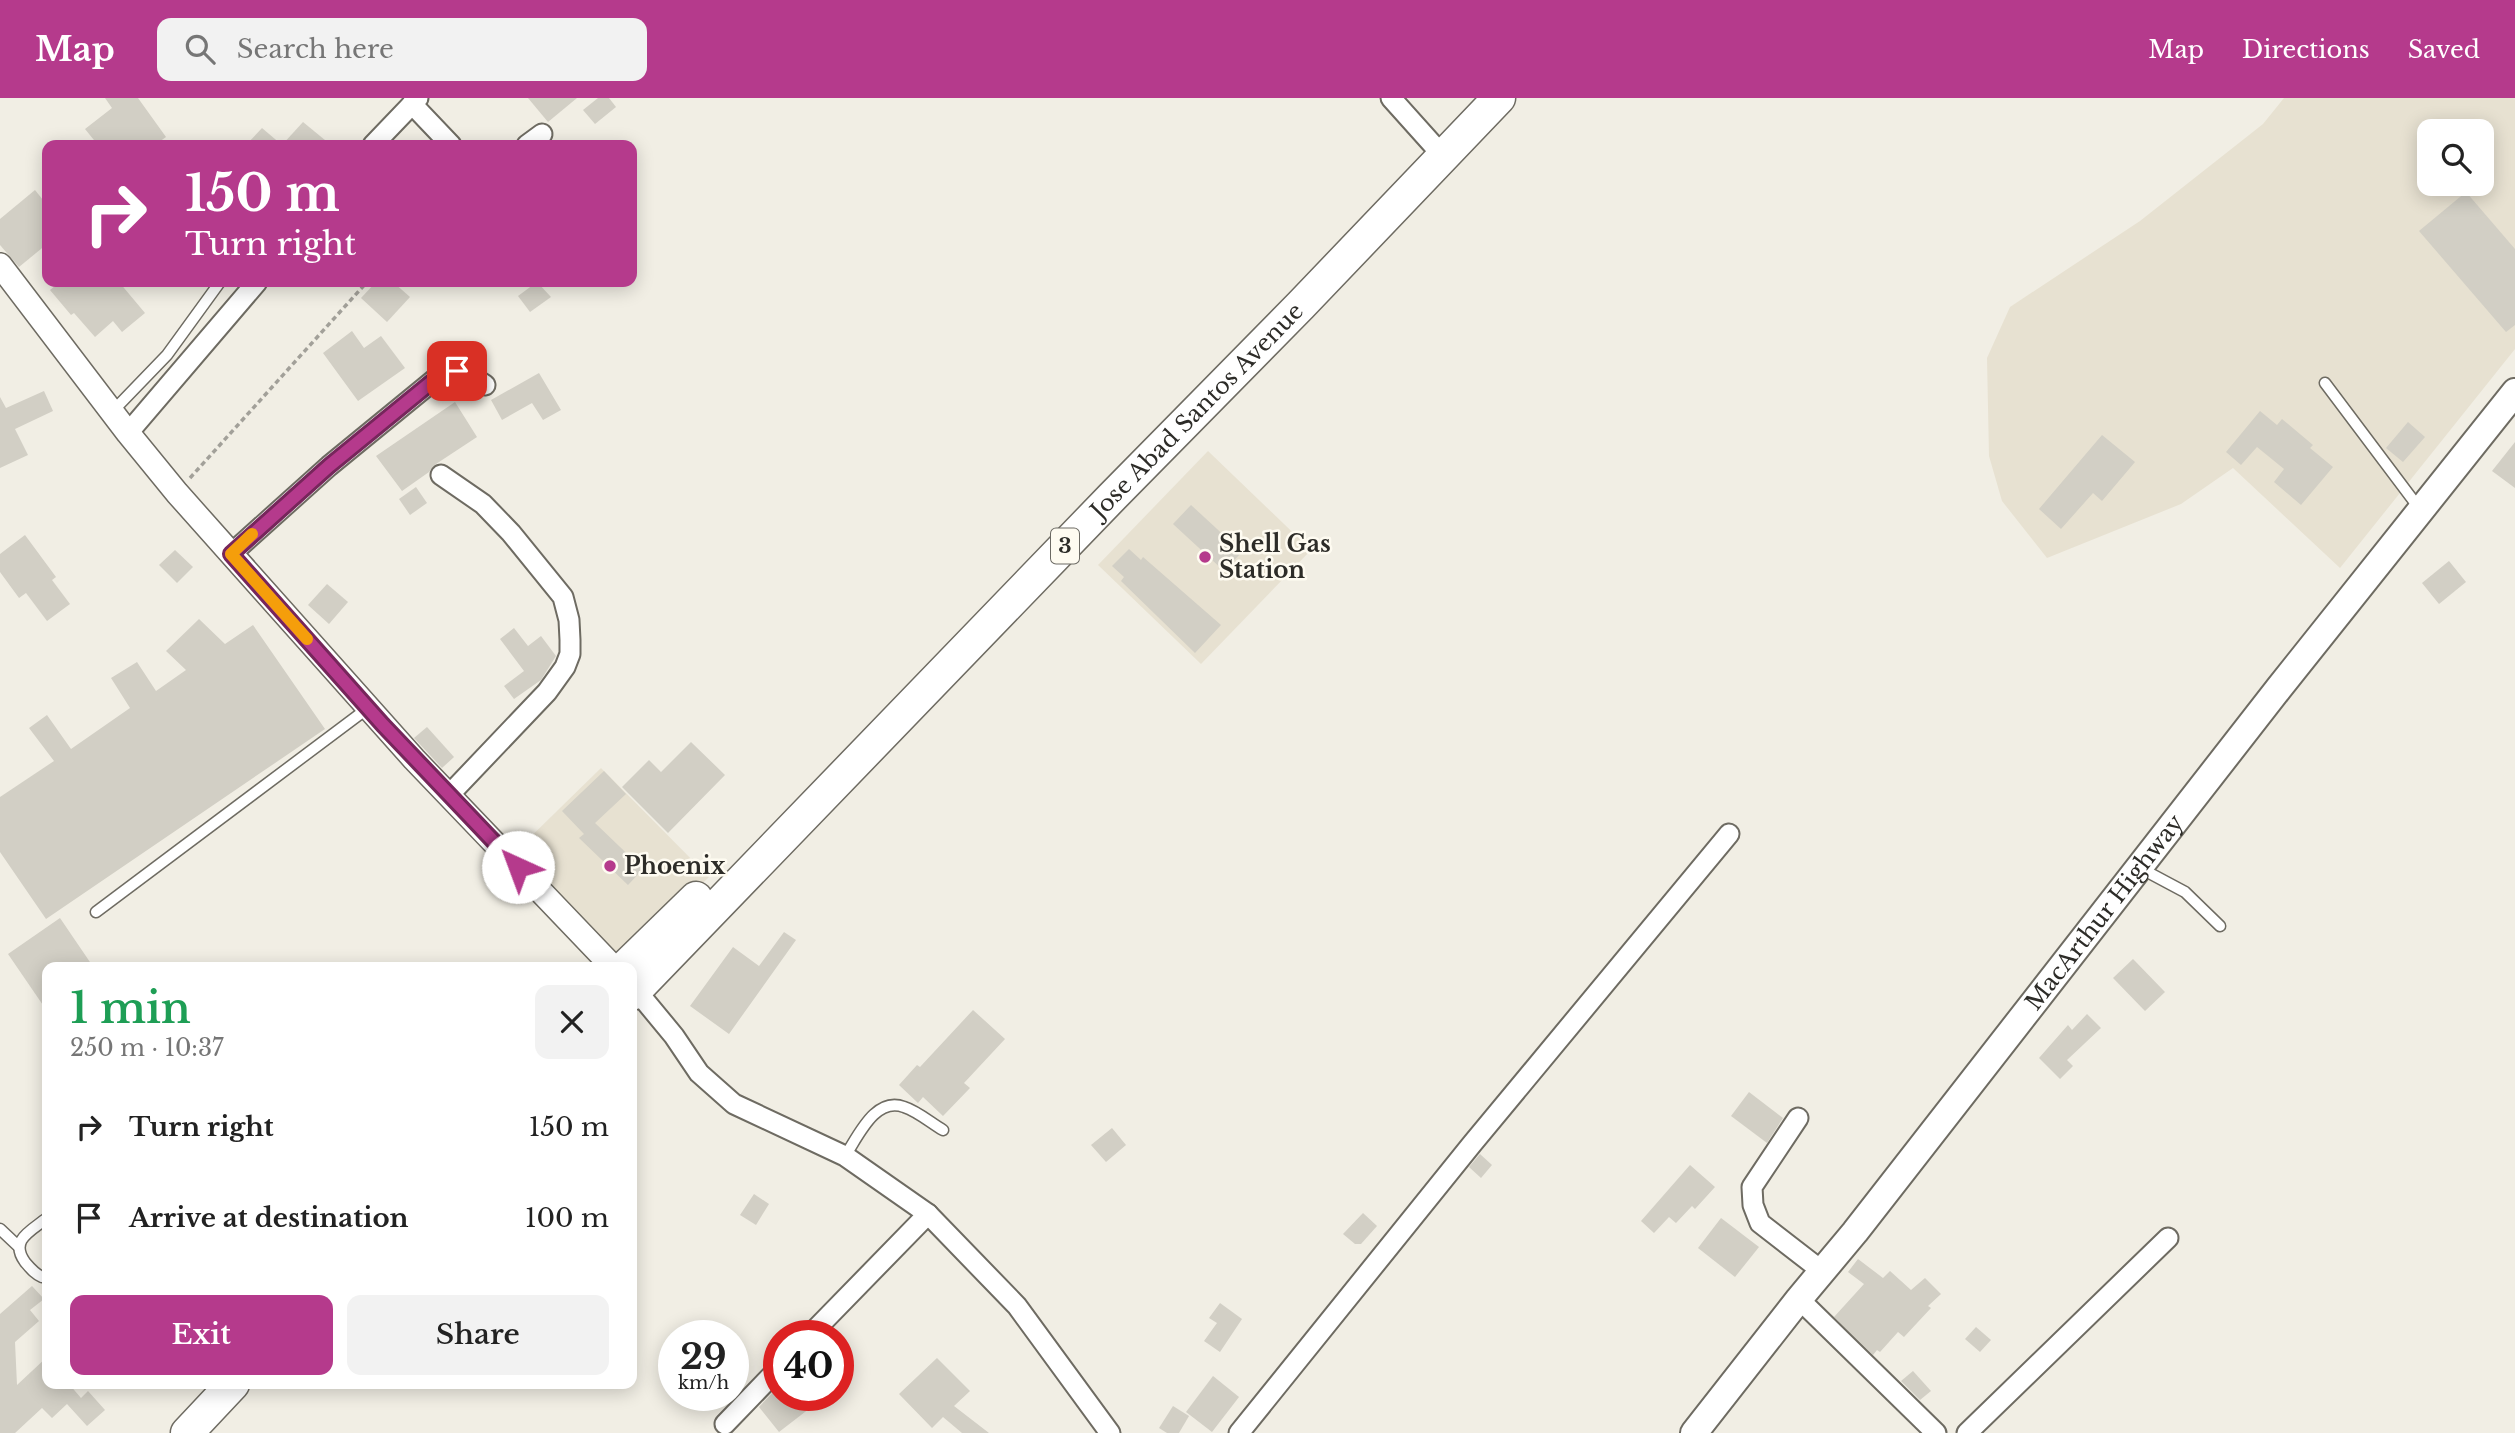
<!DOCTYPE html>
<meta charset="utf-8">
<style>
:root{--surface:#fff;--page:#f2f2f2;--text:#222;--muted:#767676;--accent:#b53a8c}
body{margin:0;font-family:"Libre Baskerville",serif;background:var(--page);color:var(--text);height:100vh;display:flex;flex-direction:column;font-size:26px;white-space:nowrap}
*{box-sizing:border-box;margin:0}
p{font-size:23px;color:var(--muted)}
.icon{flex:none;width:38px;height:38px;fill:none;stroke:currentColor;stroke-width:2;stroke-linecap:round;stroke-linejoin:round}
.map{position:relative;flex:1;overflow:hidden}
.panel{position:absolute;left:42px;top:864px;width:595px;height:427px;display:flex;flex-direction:column;background:var(--surface);border-radius:14px;box-shadow:0 4px 18px #0003}
.panel>*{flex:none}
.hud{position:absolute;left:42px;top:42px;width:595px;height:147px;border-radius:14px;box-shadow:0 4px 18px #0003;background:#b53a8c;color:#fff;overflow:hidden}
.buttons{position:absolute;left:2417px;top:21px;display:grid;gap:14px}
.buttons a{display:grid;place-items:center;width:77px;height:77px;border-radius:14px;background:var(--surface);box-shadow:0 4px 18px #0003;font-size:35px}
.speed{position:absolute;left:658px;top:1222px;display:flex;gap:14px;font-size:35px;font-weight:700;text-align:center}
.speed>*{display:grid;place-content:center;width:91px;height:91px;border-radius:50%;background:var(--surface);box-shadow:0 4px 18px #0003;line-height:1}
.speed small{font-size:18px;font-weight:400}
.speed .limit{border:10px solid #d22;background:#fff;color:#111}
.pin{position:absolute;display:grid;place-items:center;width:60px;height:60px;color:#fff;margin:-30px;border-radius:14px;box-shadow:0 4px 10px #0006}
.me{position:absolute;width:77px;margin:-38px;rotate:317deg;stroke-linejoin:round;filter:drop-shadow(0 0 5px #0008)}
.turn{display:flex;align-items:center;gap:24px;height:147px;padding:0 28px;font-size:32px}
.turn .icon{width:91px;height:91px;stroke-width:2.5}
.turn b{display:block;font-size:49px;line-height:60px}
.round{display:grid;place-items:center;flex:none;width:74px;height:74px;border-radius:14px;background:var(--page)}
.head{display:flex;align-items:center;justify-content:space-between;height:119px;padding:0 28px}
h1{font-size:42px;font-weight:600;line-height:52px;color:#1e9e55}
.action{display:flex;gap:14px;margin-top:auto;padding:14px 28px}
.action a{flex:1;height:80px;border-radius:14px;background:var(--accent);color:#fff;font-size:28px;font-weight:600;line-height:80px;text-align:center}
.action a+a{background:var(--page);color:var(--text)}
ul{padding:0;list-style:none}
li{display:flex;align-items:center;gap:21px;height:91px;padding:0 28px}
li div{flex:1}
li b{display:block;font-size:26px}
li em{font-style:normal}
header{display:flex;align-items:center;gap:42px;box-sizing:border-box;height:98px;padding:0 35px;background:var(--accent);color:#fff}
header strong{font-size:33px}
nav{display:flex;gap:38px;margin-inline-start:auto;font-size:24px}
.search{width:490px;height:63px;background:var(--page);display:flex;align-items:center;gap:18px;box-sizing:border-box;padding:0 24px;border-radius:14px;color:var(--muted);font-size:26px}
.map>svg:first-child{display:block}
.built{fill:#e7e1d1;fill-rule:evenodd}
.building{fill:#d2cfc5}
.lines{fill:none;stroke-linecap:round;stroke-linejoin:round}
.service-casing{stroke:#6e6b62;stroke-width:13}
.minor-casing{stroke:#6e6b62;stroke-width:23}
.tertiary-casing{stroke:#6e6b62;stroke-width:26}
.secondary-casing{stroke:#6e6b62;stroke-width:30}
.trunk-casing{stroke:#6e6b62;stroke-width:35}
.path{stroke:#a2a099;stroke-width:3.5;stroke-dasharray:5 3.5;stroke-linecap:butt}
.service{stroke:#fff;stroke-width:10}
.minor{stroke:#fff;stroke-width:19}
.tertiary{stroke:#fff;stroke-width:23}
.secondary{stroke:#fff;stroke-width:26}
.trunk{stroke:#fff;stroke-width:32}
.route-casing{stroke:#76265b;stroke-width:18}
.route{stroke:#b53a8c;stroke-width:12}
.slow{stroke:#f59e0b;stroke-width:12}
.poi-dot{fill:#b53a8c;stroke:#fefbf1;stroke-width:2.5}
.labels{text-anchor:middle;dominant-baseline:central;stroke-width:5;stroke-linejoin:round;paint-order:stroke}
.shield{fill:#fefbf1;stroke:#6c6a64;stroke-width:2}
.shield-label{font-size:21px;font-weight:bold;fill:#2d2c28}
.street-label{font-size:23px;fill:#2d2c28;stroke:#fefbf1}
.poi-label{font-size:23px;font-weight:bold;fill:#2d2c28;stroke:#fefbf1;text-anchor:start}
</style>
<header>
<strong>Map</strong>
<div class="search"><svg class="icon" aria-label="search" viewBox="0 0 24 24"><circle cx="10" cy="10" r="6"/><path d="M15 15l6 6"/></svg>Search here</div>
<nav><a>Map</a><a>Directions</a><a>Saved</a></nav>
</header>
<div class="map">
<svg width="2515" height="1335" viewBox="0 0 2515 1335">
<rect width="100%" height="100%" fill="#f1eee4"/>
<g class="built">
<path d="M2284,0H2515V251L2340,470L2233,370L2181,406L2047,460L2002,403L1989,358L1987,260L2010,209L2140,123L2263,26ZM2429,33H2482V86H2429Z"/>
<polygon points="1208,353 1311,452 1201,566 1098,467"/>
<polygon points="601,670 709,779 621,864 511,758"/>
</g>
<g class="building">
<polygon points="105,0 138,0 166,39 155,47 98,47 85,31 112,10"/>
<polygon points="528,0 577,0 548,24"/>
<polygon points="598,0 609,0 616,9 595,26 583,12"/>
<polygon points="303,24 331,47 282,47"/>
<polygon points="262,30 282,47 246,47"/>
<polygon points="35,92 47,107 47,146 19,169 0,147 0,121"/>
<polygon points="2466,94 2515,151 2515,227 2506,234 2419,133"/>
<polygon points="60,184 119,184 145,215 122,234 113,223 95,239 74,215 71,217 50,192"/>
<polygon points="376,184 393,184 410,199 387,224 361,200"/>
<polygon points="537,184 551,199 530,214 518,198"/>
<polygon points="352,233 364,250 381,238 405,270 358,303 323,255"/>
<polygon points="539,275 561,312 543,322 532,305 502,322 491,302"/>
<polygon points="44,293 53,313 15,331 28,357 0,370 0,299 6,310"/>
<polygon points="455,304 477,339 436,366 429,374 402,393 376,358"/>
<polygon points="2260,313 2277,327 2282,321 2313,347 2310,350 2333,369 2301,407 2274,384 2284,371 2257,349 2241,367 2226,354"/>
<polygon points="2408,324 2425,339 2403,364 2386,350"/>
<polygon points="2102,337 2135,364 2102,403 2093,395 2061,431 2039,411"/>
<polygon points="2515,344 2515,390 2492,373"/>
<polygon points="416,389 427,405 410,417 399,401"/>
<polygon points="1191,407 1242,454 1224,473 1173,426"/>
<polygon points="25,437 56,479 52,482 70,506 47,523 26,495 19,500 0,474 0,456"/>
<polygon points="1129,451 1141,462 1143,459 1221,527 1195,555 1121,483 1124,479 1112,468"/>
<polygon points="175,452 193,469 177,485 159,467"/>
<polygon points="2449,463 2466,484 2439,506 2422,485"/>
<polygon points="327,486 348,504 329,526 308,507"/>
<polygon points="199,521 225,546 253,527 325,631 46,821 0,754 0,699 54,663 29,630 47,617 71,651 130,610 111,580 137,564 156,593 186,572 166,553"/>
<polygon points="514,530 528,548 541,538 556,558 541,582 514,601 504,588 524,573 500,541"/>
<polygon points="427,629 454,659 442,670 414,640"/>
<polygon points="691,644 725,677 668,735 622,689 649,662 661,674"/>
<polygon points="604,673 626,696 595,725 643,771 628,787 579,740 584,736 562,713"/>
<polygon points="60,820 94,870 47,870 47,913 8,856"/>
<polygon points="784,834 796,842 729,936 690,908 733,849 759,868"/>
<polygon points="2133,861 2165,894 2145,913 2113,880"/>
<polygon points="973,912 1005,941 964,985 970,990 943,1018 923,999 918,1005 899,987 917,967 920,969"/>
<polygon points="2087,916 2101,930 2067,962 2073,968 2060,981 2039,960 2068,927 2072,932"/>
<polygon points="1749,994 1783,1020 1767,1045 1731,1018"/>
<polygon points="1112,1030 1126,1047 1106,1064 1091,1047"/>
<polygon points="1480,1056 1492,1067 1481,1080 1469,1069"/>
<polygon points="1690,1067 1715,1089 1695,1111 1692,1108 1676,1125 1669,1119 1654,1135 1641,1123"/>
<polygon points="754,1096 769,1106 756,1127 740,1117"/>
<polygon points="1363,1115 1377,1128 1361,1146 1355,1146 1343,1136"/>
<polygon points="1721,1120 1759,1149 1735,1179 1698,1150"/>
<polygon points="1858,1161 1883,1180 1890,1173 1911,1192 1925,1180 1941,1196 1928,1208 1931,1210 1904,1239 1898,1234 1880,1254 1877,1252 1873,1257 1834,1219 1864,1186 1848,1174"/>
<polygon points="32,1188 44,1201 30,1212 39,1223 15,1244 17,1287 47,1259 47,1286 69,1286 81,1300 88,1293 105,1312 87,1328 67,1306 52,1320 42,1310 15,1335 0,1335 0,1216"/>
<polygon points="1220,1205 1242,1221 1220,1254 1204,1243 1217,1225 1209,1220"/>
<polygon points="1976,1229 1991,1242 1980,1254 1965,1241"/>
<polygon points="937,1260 970,1293 954,1308 989,1335 962,1335 943,1319 932,1330 899,1296"/>
<polygon points="1913,1273 1931,1293 1920,1302 1901,1283"/>
<polygon points="1213,1278 1239,1299 1212,1334 1186,1314"/>
<polygon points="779,1288 779,1297 827,1297 779,1334 759,1309"/>
<polygon points="1173,1308 1189,1318 1179,1335 1167,1335 1159,1330"/>
</g>
<g class="lines">
<defs>
<g id="service">
<polyline points="2325,285 2419,410"/>
<polyline points="112,314 167,257 220,184"/>
<polyline points="2140,770 2185,794 2220,828"/>
<polyline points="96,814 368,610"/>
<path d="M845,1058C858,1039 875,998 904,1009C917,1013 931,1025 943,1032"/>
<path d="M47,1120C31,1133 9,1142 25,1164C31,1171 34,1175 42,1179L47,1177"/>
<polyline points="0,1131 18,1148"/>
</g>
<g id="minor">
<polyline points="1391,0 1443,58"/>
<polyline points="412,6 451,47"/>
<polyline points="373,47 418,0"/>
<polyline points="527,47 542,36"/>
<polyline points="128,335 257,184"/>
<polyline points="441,377 483,406 511,435 563,499 569,522 570,542 570,556 565,569 547,594 449,697"/>
<path d="M231,456L329,368L439,278C459,269 469,276 485,287"/>
<polyline points="636,892 674,938 699,975 734,1006 845,1058 928,1116 1017,1208 1110,1335"/>
<polyline points="1798,1020 1752,1089 1753,1107 1760,1125 1822,1173"/>
<polyline points="1799,1201 1936,1335"/>
<polyline points="810,1237 928,1116"/>
<polyline points="725,1326 779,1270"/>
<polyline points="1239,1335 1472,1046 1729,736"/>
<polyline points="1967,1335 2168,1140"/>
</g>
<polyline id="tertiary" points="0,167 128,335 177,395 414,661 614,870"/>
<g id="secondary">
<path id="s1" d="M1694,1335L1799,1201L1855,1134L2279,590L2515,294"/>
</g>
<g id="trunk">
<polyline points="624,870 696,800"/>
<path id="s2" d="M632,896L1112,399L1301,207L1499,0"/>
<polyline points="187,1335 233,1286"/>
</g>
</defs>
<use href="#service" class="service-casing"/>
<use href="#minor" class="minor-casing"/>
<use href="#tertiary" class="tertiary-casing"/>
<use href="#secondary" class="secondary-casing"/>
<use href="#trunk" class="trunk-casing"/>
<polyline class="path" points="190,380 367,184"/>
<use href="#service" class="service"/>
<use href="#minor" class="minor"/>
<use href="#tertiary" class="tertiary"/>
<use href="#secondary" class="secondary"/>
<use href="#trunk" class="trunk"/>
</g>
<g class="lines">
<defs>
<polyline id="route" points="457,273 439,278 329,368 231,456 383,627 518,769"/>
</defs>
<use href="#route" class="route-casing"/>
<use href="#route" class="route"/>
<polyline class="slow" points="252,436 231,456 307,541"/>
</g>
<g class="poi-dot">
<circle cx="1205" cy="459" r="7"/>
<circle cx="610" cy="768" r="7"/>
</g>
<g class="labels">
<rect class="shield" x="1051" y="430.5" width="28" height="35" rx="5"/>
<g class="shield-label">
<text x="1065" y="448">3</text>
</g>
<g class="street-label">
<text stroke="none"><textPath href="#s2" startOffset="812">Jose Abad Santos Avenue</textPath></text>
<text stroke="none"><textPath href="#s1" startOffset="663">MacArthur Highway</textPath></text>
</g>
<g class="poi-label">
<text x="1219" y="446">Shell Gas<tspan x="1219" dy="26">Station</tspan></text>
<text x="624" y="768">Phoenix</text>
</g>
</g>
</svg>
<div class="buttons">
<a><svg class="icon" aria-label="search" viewBox="0 0 24 24"><circle cx="10" cy="10" r="6"/><path d="M15 15l6 6"/></svg></a>
</div>
<div class="speed"><div>29<small>km/h</small></div><div class="limit">40</div></div>
<div class="pin" style="left:457px;top:273px;background:#d93025"><svg class="icon" aria-label="arrive" viewBox="0 0 24 24"><path d="M6 21V4h12l-3 4 3 4H6"/></svg></div>
<svg class="me" style="left:518px;top:769px" viewBox="-20 -20 40 40"><circle r="19" fill="#fff"/><path d="M0-13L10 11 0 6-10 11z" fill="#b53a8c"/></svg>
<div class="hud">
<div class="turn"><svg class="icon" aria-label="right" viewBox="0 0 24 24"><path d="M7 20v-9h11M14 6l5 5-5 5"/></svg><div><b>150 m</b>Turn right</div></div>
</div>
<section class="panel">
<div class="head"><div><h1>1 min</h1><p>250 m · 10:37</p></div><a class="round"><svg class="icon" aria-label="close" viewBox="0 0 24 24"><path d="M6 6l12 12M18 6L6 18"/></svg></a></div>
<ul>
<li><svg class="icon" aria-label="right" viewBox="0 0 24 24"><path d="M7 20v-9h11M14 6l5 5-5 5"/></svg><div><b>Turn right</b></div><em>150 m</em></li>
<li><svg class="icon" aria-label="arrive" viewBox="0 0 24 24"><path d="M6 21V4h12l-3 4 3 4H6"/></svg><div><b>Arrive at destination</b></div><em>100 m</em></li>
</ul>
<div class="action"><a>Exit</a><a>Share</a></div>
</section>
</div>
